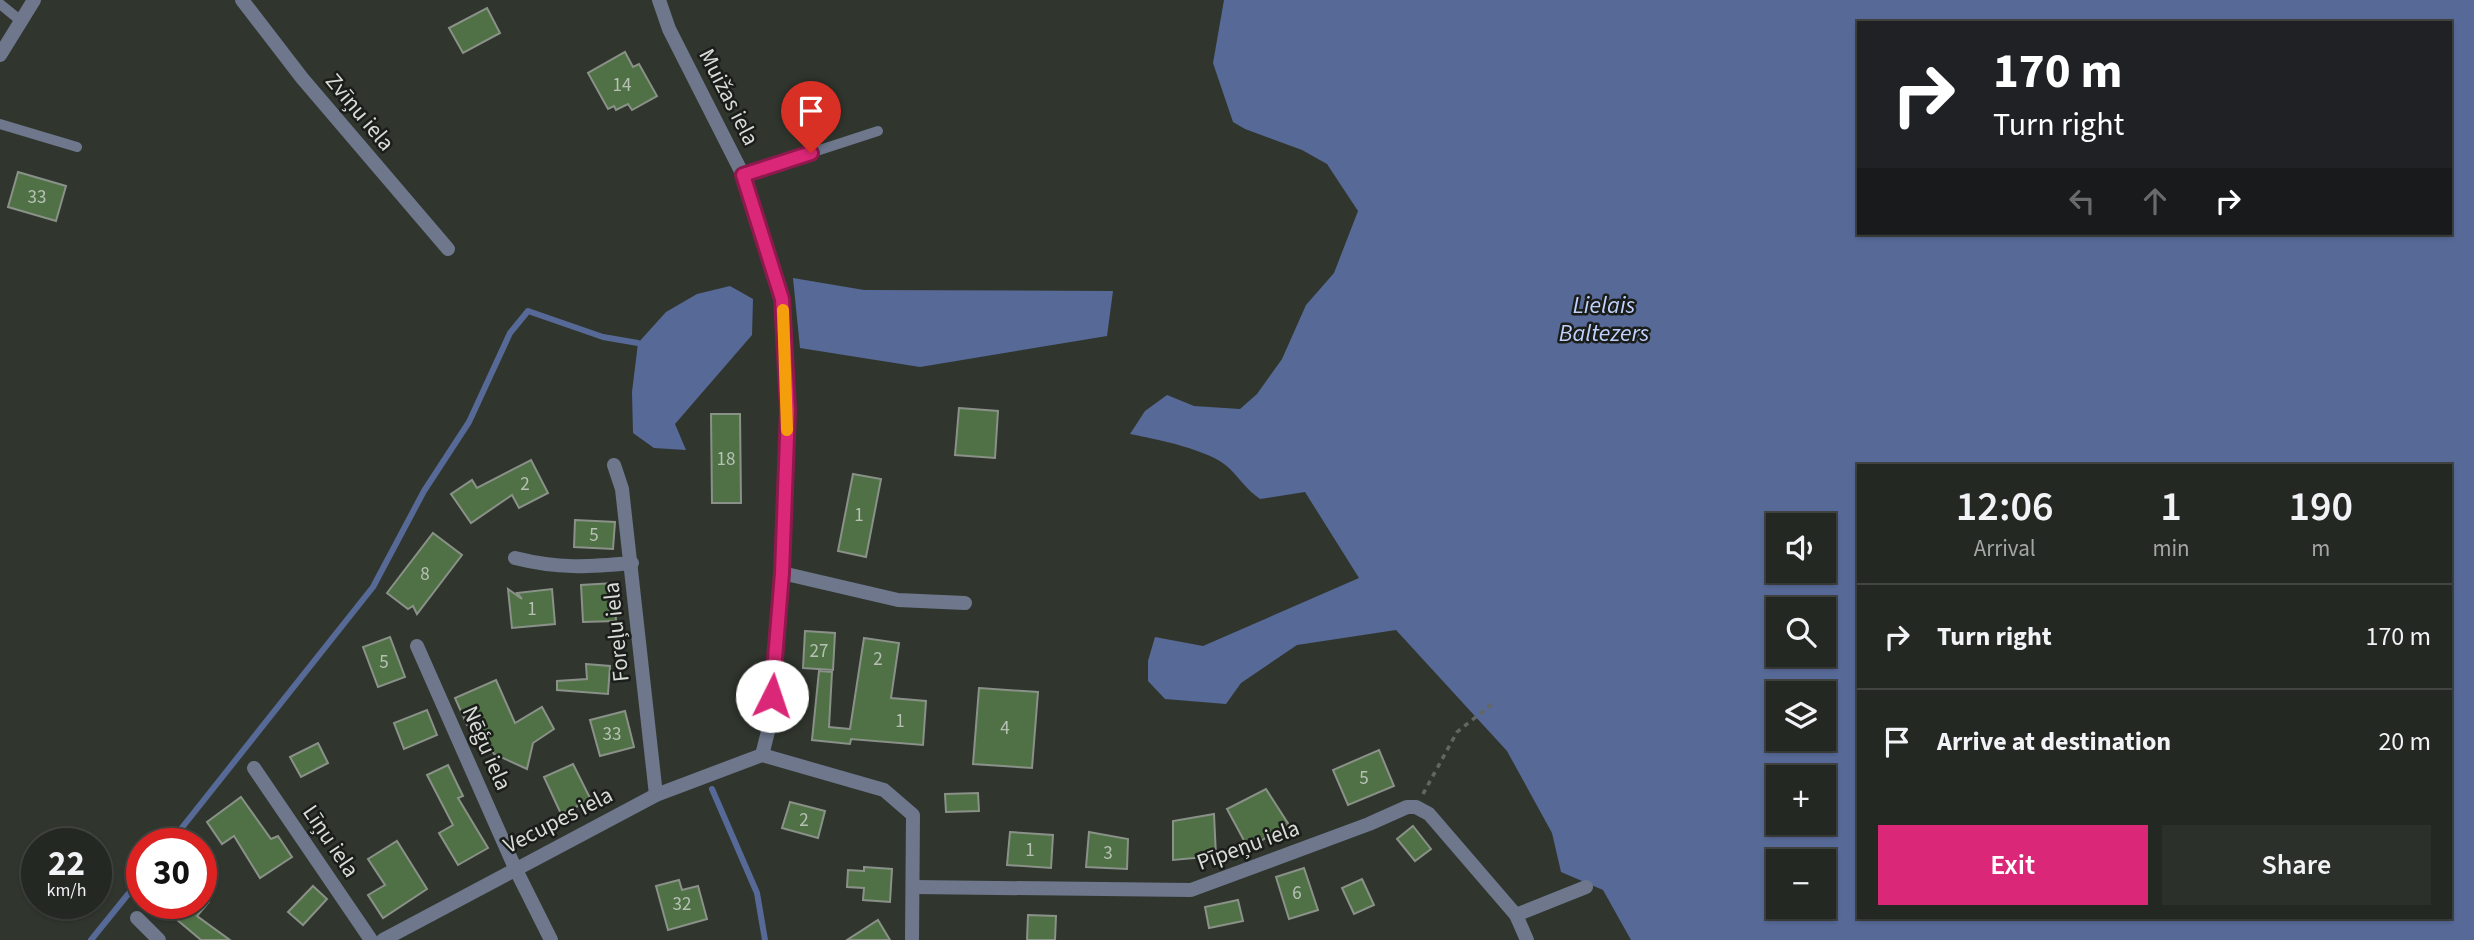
<!DOCTYPE html>
<meta charset="utf-8">
<style>
:root{--surface:#242822;--page:#2c302a;--text:#f1f3f6;--muted:#a3a6a5;--line:#414440;--accent:#db2777}
body{margin:0;font-family:"Source Sans 3",sans-serif;background:var(--page);color:var(--text);height:100vh;display:flex;flex-direction:column;font-size:26px;white-space:nowrap}
*{box-sizing:border-box;margin:0}
p{font-size:23px;color:var(--muted)}
.icon{flex:none;width:38px;height:38px;fill:none;stroke:currentColor;stroke-width:2;stroke-linecap:round;stroke-linejoin:round}
.map{position:relative;flex:1;overflow:hidden}
.panel{position:absolute;left:1857px;top:464px;width:595px;height:455px;display:flex;flex-direction:column;background:var(--surface);border-radius:0px;box-shadow:0 2px 5px #0004,0 0 0 2px var(--line)}
.panel>*{flex:none}
.banner{position:absolute;left:1857px;top:21px;width:595px;height:214px;border-radius:0px;box-shadow:0 2px 5px #0004,0 0 0 2px var(--line);background:#202124;color:#fff;overflow:hidden}
.tools{position:absolute;left:1766px;top:513px;display:grid;gap:14px}
.tools a{display:grid;place-items:center;width:70px;height:70px;border-radius:0px;background:var(--surface);box-shadow:0 2px 5px #0004,0 0 0 2px var(--line);font-size:35px}
.speed{position:absolute;left:21px;top:828px;display:flex;gap:14px;font-size:35px;font-weight:700;text-align:center}
.speed>*{display:grid;place-content:center;width:91px;height:91px;border-radius:50%;background:var(--surface);box-shadow:0 2px 5px #0004,0 0 0 2px var(--line);line-height:1}
.speed small{font-size:18px;font-weight:400}
.speed .limit{border:10px solid #d22;background:#fff;color:#111}
.pin{position:absolute;display:grid;place-items:center;width:60px;height:60px;color:#fff;margin:-72px -30px;border-radius:50% 50% 50% 0;rotate:-45deg;box-shadow:0 0 7px #0007}
.pin .icon{rotate:45deg}
.me{position:absolute;width:77px;margin:-38px;rotate:4deg;stroke-linejoin:round;filter:drop-shadow(0 0 5px #0008)}
.turn{display:flex;align-items:center;gap:24px;height:147px;padding:0 21px;font-size:32px}
.turn .icon{width:91px;height:91px;stroke-width:2.5}
.turn b{display:block;font-size:49px;line-height:60px}
.lanes{display:flex;align-items:center;height:66px;padding:0 21px;background:#0003;justify-content:center;gap:35px;direction:ltr}
.lanes .off{opacity:.35}
.eta{display:flex;justify-content:space-evenly;align-items:center;height:119px;text-align:center}
.eta b{font-size:42px;font-weight:600;line-height:49px}
.primary-button{display:flex;gap:14px;margin-top:auto;padding:14px 21px}
.primary-button a{flex:1;height:80px;border-radius:0px;background:var(--accent);color:#fff;font-size:28px;font-weight:600;line-height:80px;text-align:center}
.primary-button a+a{background:var(--page);color:var(--text)}
ul{padding:0;list-style:none}
li{display:flex;align-items:center;gap:21px;height:105px;padding:0 21px;border-top:2px solid var(--line)}
li div{flex:1}
li b{display:block;font-size:26px}
li em{font-style:normal}
.map>svg:first-child{display:block}
.water{fill:#576997;fill-rule:evenodd}
.lines{fill:none;stroke-linecap:round;stroke-linejoin:round}
.stream{stroke:#576997;stroke-width:6}
.building{fill:#507146;stroke:#8a9188;stroke-width:2}
.path{stroke:#626861;stroke-width:3.5;stroke-dasharray:5 5;stroke-linecap:butt}
.lane{stroke:#6e778c;stroke-width:10}
.street{stroke:#6e778c;stroke-width:14}
.route-casing{stroke:#8e194d;stroke-width:18}
.route{stroke:#db2777;stroke-width:12}
.slow{stroke:#f59e0b;stroke-width:12}
.labels{text-anchor:middle;dominant-baseline:central;stroke-width:5;stroke-linejoin:round;paint-order:stroke}
.number-label{font-size:19px;fill:#b6c1b3}
.street-label{font-size:23px;fill:#d8dcd7;stroke:#1a1d19}
.water-label{font-size:24px;font-style:italic;fill:#bfd1fc;stroke:#1a1d19}
</style>
<div class="map">
<svg width="2474" height="940" viewBox="0 0 2474 940">
<rect width="100%" height="100%" fill="#30362e"/>
<g class="water">
<path d="M1224,0H2474V940H1631L1603,890L1561,872L1552,833L1507,751L1396,630L1297,645L1241,683L1226,704L1165,699L1148,681V661L1155,637L1203,646L1359,578L1305,492L1260,499C1246,489 1241,480 1229,468C1211,450 1156,439 1130,434L1145,411L1167,395L1194,406L1240,409L1257,394L1282,359L1306,305L1334,273L1358,211L1327,164L1302,150L1245,129L1233,122L1213,63ZM1858,23H2450V233H1858ZM1858,466H2450V917H1858ZM1778,525H1824V570H1778ZM1778,609H1824V654H1778ZM1778,693H1824V738H1778ZM1778,777H1824V822H1778ZM1778,861H1824V906H1778Z"/>
<polygon points="793,278 864,290 1113,291 1107,336 920,367 800,348"/>
<polygon points="730,286 753,299 752,335 675,424 686,450 654,448 633,433 632,392 638,343 666,312 697,294"/>
</g>
<g class="lines">
<g class="stream">
<polyline points="712,789 757,893 765,940"/>
<polyline points="169,844 373,587 424,491 469,422 510,333 528,311 603,337 638,343"/>
<polyline points="91,940 142,877"/>
</g>
</g>
<g class="building">
<polygon points="487,8 500,33 463,53 449,28"/>
<polygon points="625,52 633,67 639,64 657,96 632,110 628,104 616,110 614,106 608,109 588,73"/>
<polygon points="18,172 66,186 56,221 8,207"/>
<polygon points="959,408 998,411 995,458 955,455"/>
<polygon points="711,414 740,414 741,503 712,503"/>
<polygon points="531,460 548,493 519,508 512,495 471,523 451,494 472,480 477,488"/>
<polygon points="853,474 881,479 866,557 838,551"/>
<polygon points="575,520 615,522 613,549 574,547"/>
<polygon points="433,533 462,555 417,614 413,606 408,609 387,593"/>
<polygon points="614,583 616,621 583,622 581,585"/>
<polygon points="508,589 522,599 517,593 552,589 555,624 512,628"/>
<polygon points="805,631 835,633 833,670 803,668"/>
<polygon points="390,637 405,677 378,687 363,647"/>
<polygon points="864,638 899,643 891,698 926,701 923,745 851,739 850,744 812,740 819,671 832,672 829,727 850,729"/>
<polygon points="586,664 610,666 608,694 557,690 557,681 587,679"/>
<polygon points="496,680 515,723 542,707 554,729 533,743 527,769 494,754 473,722 467,725 455,698"/>
<polygon points="979,688 1038,692 1032,768 973,764"/>
<polygon points="427,710 437,735 404,749 394,723"/>
<polygon points="625,711 634,747 600,756 590,720"/>
<polygon points="318,743 328,763 301,777 290,757"/>
<polygon points="1379,750 1394,786 1348,805 1333,770"/>
<polygon points="573,764 591,800 561,814 544,777"/>
<polygon points="448,765 463,796 458,798 488,848 458,865 439,833 453,825 427,775"/>
<polygon points="1266,789 1289,825 1248,848 1227,809"/>
<polygon points="978,793 979,811 946,812 945,794"/>
<polygon points="241,797 271,839 278,836 292,857 260,878 234,836 222,844 207,822"/>
<polygon points="790,802 825,811 818,838 782,828"/>
<polygon points="1214,814 1216,856 1173,860 1173,821"/>
<polygon points="1413,826 1431,849 1415,861 1397,839"/>
<polygon points="1010,832 1053,835 1051,868 1007,865"/>
<polygon points="1089,832 1128,839 1127,869 1086,867"/>
<polygon points="397,841 427,889 383,918 368,895 385,885 368,859"/>
<polygon points="864,867 892,869 890,902 863,900 864,888 847,887 848,870 864,871"/>
<polygon points="1304,868 1318,910 1289,919 1276,877"/>
<polygon points="1362,879 1374,905 1354,914 1342,888"/>
<polygon points="679,880 682,890 698,886 707,919 668,930 656,886"/>
<polygon points="313,886 327,899 303,925 288,912"/>
<polygon points="1238,900 1243,921 1209,928 1205,907"/>
<polygon points="157,903 208,903 197,916 230,940 201,940"/>
<polygon points="1028,915 1056,916 1055,940 1027,940"/>
<polygon points="878,920 890,940 847,940"/>
</g>
<g class="lines">
<polyline class="path" points="1423,794 1457,732 1496,701"/>
<g class="lane">
<polyline points="0,4 21,21"/>
<polyline points="0,124 77,147"/>
<polyline points="743,175 878,131"/>
</g>
<g class="street">
<polyline points="242,0 302,78 448,249"/>
<polyline points="659,0 669,29 743,175 782,299 787,410 782,573 771,720 762,755"/>
<polyline points="0,55 34,0"/>
<polyline points="614,465 622,489 656,795"/>
<path d="M515,558C559,569 587,567 632,563"/>
<polyline points="782,573 898,600 965,603"/>
<polyline points="417,646 515,868 551,940"/>
<polyline points="762,755 884,790 913,815 912,940"/>
<polyline points="254,768 371,940"/>
<polyline points="914,887 1191,890 1369,824 1407,807 1416,807 1429,814 1516,915 1527,940"/>
<polyline points="1516,915 1586,887"/>
<polyline points="137,918 159,940"/>
<polyline points="383,940 656,795 762,755"/>
</g>
</g>
<g class="lines">
<defs>
<polyline id="route" points="772,696 782,573 788,410 782,299 743,175 811,153"/>
</defs>
<use href="#route" class="route-casing"/>
<use href="#route" class="route"/>
<polyline class="slow" points="783,310 787,430"/>
</g>
<g class="labels">
<g class="number-label">
<text x="622" y="85">14</text>
<text x="37" y="197">33</text>
<text x="726" y="459">18</text>
<text x="525" y="484">2</text>
<text x="859" y="515">1</text>
<text x="594" y="535">5</text>
<text x="425" y="574">8</text>
<text x="532" y="609">1</text>
<text x="819" y="651">27</text>
<text x="878" y="659">2</text>
<text x="384" y="662">5</text>
<text x="900" y="721">1</text>
<text x="1005" y="728">4</text>
<text x="612" y="734">33</text>
<text x="1364" y="778">5</text>
<text x="804" y="820">2</text>
<text x="1030" y="850">1</text>
<text x="1108" y="853">3</text>
<text x="1297" y="893">6</text>
<text x="682" y="904">32</text>
</g>
<g class="street-label">
<text transform="translate(729 97) rotate(63)">Muižas iela</text>
<text transform="translate(360 112) rotate(50)">Zvīņu iela</text>
<text transform="translate(616 632) rotate(-96)">Foreļu iela</text>
<text transform="translate(487 748) rotate(66)">Nēģu iela</text>
<text transform="translate(558 820) rotate(-27)">Vecupes iela</text>
<text transform="translate(331 841) rotate(56)">Līņu iela</text>
<text transform="translate(1248 845) rotate(-20)">Pīpeņu iela</text>
</g>
<g class="water-label">
<text x="1604" y="305">Lielais<tspan x="1604" dy="28">Baltezers</tspan></text>
</g>
</g>
</svg>
<div class="tools">
<a><svg class="icon" aria-label="sound" viewBox="0 0 24 24"><path d="M4 9h4l5-4v14l-5-4H4zM17 9q2 3 0 6"/></svg></a>
<a><svg class="icon" aria-label="search" viewBox="0 0 24 24"><circle cx="10" cy="10" r="6"/><path d="M15 15l6 6"/></svg></a>
<a><svg class="icon" aria-label="layers" viewBox="0 0 24 24"><path d="M12 4l9 5-9 5-9-5zM3 14l9 5 9-5"/></svg></a>
<a>+</a>
<a>−</a>
</div>
<div class="speed"><div>22<small>km/h</small></div><div class="limit">30</div></div>
<div class="pin" style="left:811px;top:153px;background:#d93025"><svg class="icon" aria-label="arrive" viewBox="0 0 24 24"><path d="M6 21V4h12l-3 4 3 4H6"/></svg></div>
<svg class="me" style="left:772px;top:696px" viewBox="-20 -20 40 40"><circle r="19" fill="#fff"/><path d="M0-13L10 11 0 6-10 11z" fill="#db2777"/></svg>
<div class="banner">
<div class="turn"><svg class="icon" aria-label="right" viewBox="0 0 24 24"><path d="M7 20v-9h11M14 6l5 5-5 5"/></svg><div><b>170 m</b>Turn right</div></div>
<div class="lanes"><svg class="icon off" aria-label="left" viewBox="0 0 24 24"><path d="M17 20v-9H6M10 6l-5 5 5 5"/></svg><svg class="icon off" aria-label="ahead" viewBox="0 0 24 24"><path d="M12 20V5M6 11l6-6 6 6"/></svg><svg class="icon" aria-label="right" viewBox="0 0 24 24"><path d="M7 20v-9h11M14 6l5 5-5 5"/></svg></div>
</div>
<section class="panel">
<div class="eta">
<div><b>12:06</b><p>Arrival</p></div>
<div><b>1</b><p>min</p></div>
<div><b>190</b><p>m</p></div>
</div>
<ul>
<li><svg class="icon" aria-label="right" viewBox="0 0 24 24"><path d="M7 20v-9h11M14 6l5 5-5 5"/></svg><div><b>Turn right</b></div><em>170 m</em></li>
<li><svg class="icon" aria-label="arrive" viewBox="0 0 24 24"><path d="M6 21V4h12l-3 4 3 4H6"/></svg><div><b>Arrive at destination</b></div><em>20 m</em></li>
</ul>
<div class="primary-button"><a>Exit</a><a>Share</a></div>
</section>
</div>
